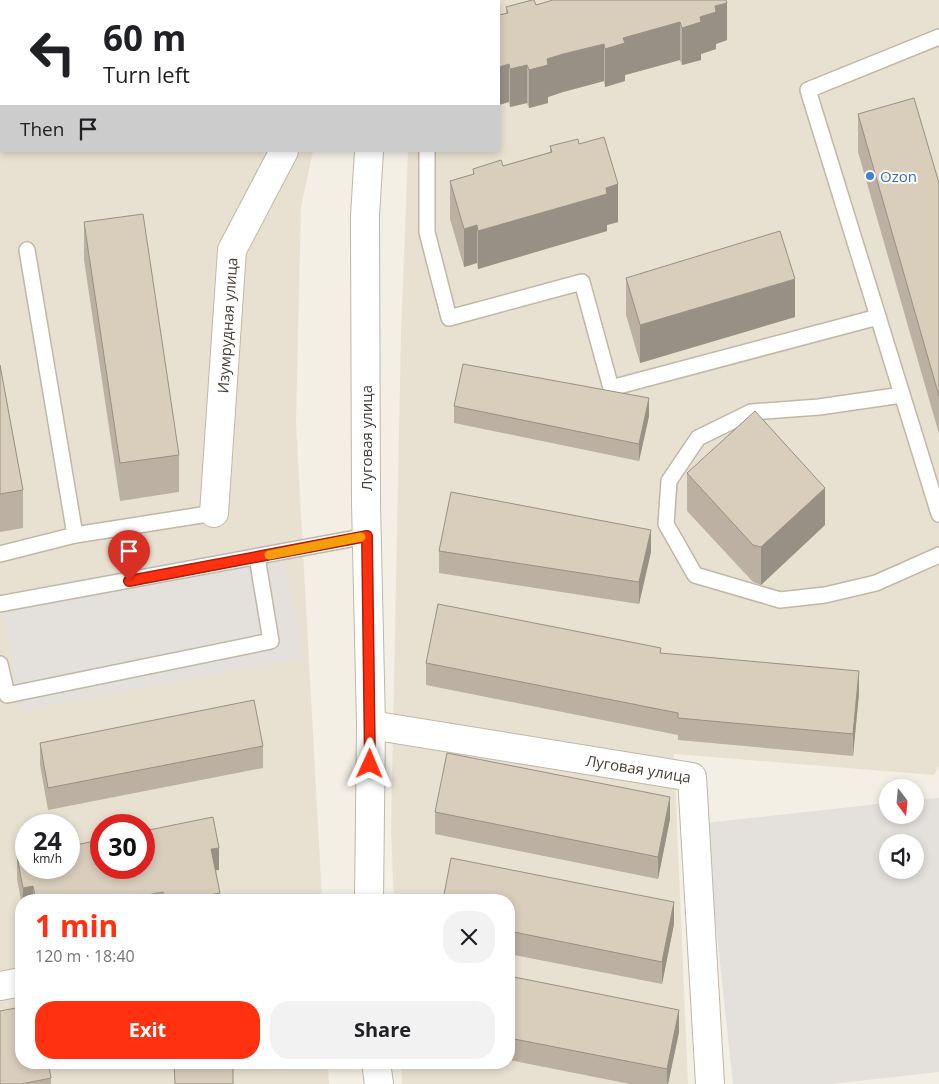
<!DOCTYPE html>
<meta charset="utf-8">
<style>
:root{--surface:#fff;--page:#f2f2f2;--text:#202124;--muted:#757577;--accent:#ff3110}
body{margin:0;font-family:"Open Sans",sans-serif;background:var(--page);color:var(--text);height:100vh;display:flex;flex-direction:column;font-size:19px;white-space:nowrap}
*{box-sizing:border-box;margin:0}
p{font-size:16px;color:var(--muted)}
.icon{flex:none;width:28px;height:28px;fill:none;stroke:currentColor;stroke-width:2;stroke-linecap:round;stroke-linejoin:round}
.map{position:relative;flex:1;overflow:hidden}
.panel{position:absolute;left:15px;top:894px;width:500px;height:175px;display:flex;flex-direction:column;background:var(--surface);border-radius:20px;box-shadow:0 2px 8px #0003}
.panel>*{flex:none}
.hud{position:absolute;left:0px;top:0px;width:500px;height:152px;box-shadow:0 2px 8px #0003;background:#fff;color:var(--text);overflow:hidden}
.needle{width:32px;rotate:164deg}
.fabs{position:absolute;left:879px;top:779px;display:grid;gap:10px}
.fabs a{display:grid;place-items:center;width:45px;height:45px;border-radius:50%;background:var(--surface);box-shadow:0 2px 8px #0003;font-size:25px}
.speed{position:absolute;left:15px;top:814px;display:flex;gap:10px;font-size:25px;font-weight:700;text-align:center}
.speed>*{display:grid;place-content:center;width:65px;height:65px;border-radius:50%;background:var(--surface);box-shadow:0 2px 8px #0003;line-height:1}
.speed small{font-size:12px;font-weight:400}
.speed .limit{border:8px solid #d22;background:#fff;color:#111}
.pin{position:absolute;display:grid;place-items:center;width:42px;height:42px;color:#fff;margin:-51px -21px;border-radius:50% 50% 50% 0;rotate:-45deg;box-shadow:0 0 5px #0007}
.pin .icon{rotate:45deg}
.me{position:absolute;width:55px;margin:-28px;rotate:1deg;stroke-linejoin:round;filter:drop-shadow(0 0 4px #0008)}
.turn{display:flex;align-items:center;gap:18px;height:105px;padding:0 20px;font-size:22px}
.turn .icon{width:65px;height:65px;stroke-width:2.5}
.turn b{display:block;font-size:35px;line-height:42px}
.then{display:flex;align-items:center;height:48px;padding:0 20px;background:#0003;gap:10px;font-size:19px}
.round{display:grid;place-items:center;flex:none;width:52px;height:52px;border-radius:20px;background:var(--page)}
.headline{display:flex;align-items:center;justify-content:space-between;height:85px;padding:0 20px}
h1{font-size:30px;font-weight:700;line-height:38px;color:var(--accent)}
.action{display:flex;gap:10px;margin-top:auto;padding:10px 20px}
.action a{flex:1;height:58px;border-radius:20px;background:var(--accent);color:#fff;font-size:20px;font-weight:700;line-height:58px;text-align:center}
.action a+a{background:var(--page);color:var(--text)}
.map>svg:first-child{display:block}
.residential{fill:#e8e1d2;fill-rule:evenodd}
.parking{fill:#e4e1dd;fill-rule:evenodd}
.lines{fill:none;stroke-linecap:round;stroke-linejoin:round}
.service-casing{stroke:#c0b7a7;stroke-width:18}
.minor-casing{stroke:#c0b7a7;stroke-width:30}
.service{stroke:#fff;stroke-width:15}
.minor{stroke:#fff;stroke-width:28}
.wall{fill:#bbb0a2}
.shaded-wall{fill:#989084}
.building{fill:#d9cdbc;stroke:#989084}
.route-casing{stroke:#a6200a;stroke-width:12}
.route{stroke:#ff3110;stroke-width:9}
.slow{stroke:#f59e0b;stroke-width:9}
.shop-dot{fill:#3f7fe0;stroke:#fff;stroke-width:2}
.labels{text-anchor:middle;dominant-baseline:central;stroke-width:4;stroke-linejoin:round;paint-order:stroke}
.shop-label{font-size:15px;fill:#366cbe;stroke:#fff;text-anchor:start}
.street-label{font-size:15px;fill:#463f34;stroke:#fff}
</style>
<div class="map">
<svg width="939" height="1084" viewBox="0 0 939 1084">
<rect width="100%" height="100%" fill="#f4efe5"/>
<g class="residential">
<path d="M0,0H347L1,1V151H313L301,207L296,422L322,900H21V1062L328,1063L329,1084H0ZM26,825H69V868H26ZM101,825H144V868H101Z"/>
<polygon points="414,0 939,0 939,766 934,775 674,754 688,1084 402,1084 401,1063 509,1062 509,900 394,900 391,831 401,333 408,151 499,151 499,1 413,1"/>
</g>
<g class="parking">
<polygon points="281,541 303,658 21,711 0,594"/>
<path d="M939,798V1072L831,1084H733L705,823L887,803L888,815H915V800ZM888,842H915V870H888Z"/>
</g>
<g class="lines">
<defs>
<g id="service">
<polyline points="33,1 39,0"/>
<polyline points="462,1 463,0"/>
<polyline points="0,8 1,8"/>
<polyline points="939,37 808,90 939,514"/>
<polyline points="427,151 427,232 449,318 582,282 611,388 878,317"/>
<polyline points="27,250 75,535"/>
<polyline points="902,395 819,407 751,412 698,438 669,481 666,524 695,575 780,600 825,595 876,583 939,555"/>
<polyline points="0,554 75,535 214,513"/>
<polyline points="0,604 367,536"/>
<polyline points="0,664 7,695 271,641 257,557"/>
</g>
<g id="minor">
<polyline points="364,1 365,0"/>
<path id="s1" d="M214,513L232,250L284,151"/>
<path id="s2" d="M371,725L692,777L710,1084"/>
<polyline points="369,900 371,725 366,503 365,216 369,151"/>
<polyline points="0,986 21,982"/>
<polyline points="376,1062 379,1084"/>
</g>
</defs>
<use href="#service" class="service-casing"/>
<use href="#minor" class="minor-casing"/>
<use href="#service" class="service"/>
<use href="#minor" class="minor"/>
</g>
<g class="wall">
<polygon points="726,0 727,40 716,44 716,49 701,54 701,60 682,65 680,60 625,75 625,81 605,87 604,81 563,92 548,97 548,103 529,108 527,103 510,107 509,102 506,7 536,5"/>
<polygon points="858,114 939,183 939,434 858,152"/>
<polygon points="579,144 618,222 607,225 607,231 478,269 477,263 464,267 450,219 450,181 473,175 473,169 503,166 550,152 550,146"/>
<polygon points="84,222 179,455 179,492 120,501 84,260"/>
<polygon points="626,278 795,317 640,363 626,315"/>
<polygon points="0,365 23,490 23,528 0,532"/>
<polygon points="454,406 649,416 639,461 454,423"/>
<polygon points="687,473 825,525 761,585 753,582 687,511"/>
<polygon points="439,551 651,552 639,604 439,573"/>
<polygon points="661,653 859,693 853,756 678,740 678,735 426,685 426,663"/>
<polygon points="40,743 263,746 263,768 48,810 40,765"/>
<polygon points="435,812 670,819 658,879 435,834"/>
<polygon points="17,857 219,870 216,870 220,893 220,900 21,900 17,879"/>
<polygon points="509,900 674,924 662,984 509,954"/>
<polygon points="509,976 679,1032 668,1084 630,1084 509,1060"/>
<polygon points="51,1078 51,1084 0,1084"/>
</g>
<g class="shaded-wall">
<polygon points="727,3 727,40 716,44 716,49 701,54 701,60 682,65 682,28 715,6"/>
<polygon points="680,22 680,60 625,75 625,81 605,87 605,49 623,38"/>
<polygon points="604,44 604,81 563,92 548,97 548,103 529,108 529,70 547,59 563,54"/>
<polygon points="509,64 509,102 499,105 499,67"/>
<polygon points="527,65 527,103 510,107 510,69"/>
<polygon points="618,184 618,222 607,225 607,231 478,269 478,231"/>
<polygon points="477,225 477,263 464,267 464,229"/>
<polygon points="795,279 795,317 640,363 640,325"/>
<polygon points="649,398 649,416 639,461 639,444"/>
<polygon points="825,488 825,525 761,585 761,547"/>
<polygon points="651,530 651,552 639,604 639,582"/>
<polygon points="859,671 859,693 853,756 853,734"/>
<polygon points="670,797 670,819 658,879 658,857"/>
<polygon points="219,848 219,870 211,871 211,849"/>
<polygon points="33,886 33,900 23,900 23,888"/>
<polygon points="674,902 674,924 662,984 662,962"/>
<polygon points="679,1010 679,1032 668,1084 667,1084 667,1069"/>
</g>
<g class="building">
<polygon points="532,0 534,0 536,5 553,0 726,0 727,3 715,6 716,12 700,17 701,22 682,28 680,22 623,38 625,43 605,49 604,44 563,54 547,59 548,65 529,70 527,65 510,69 509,64 499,67 499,15 508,13 506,7"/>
<polygon points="914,98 939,183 939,396 858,114"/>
<polygon points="604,137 618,184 606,188 607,194 478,231 477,225 464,229 450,181 474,174 473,169 501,160 503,166 552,152 550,146 578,139 579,144"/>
<polygon points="143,214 179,455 120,463 84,222"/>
<polygon points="780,231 795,279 640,325 626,278"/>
<polygon points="463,364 649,398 639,444 454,406"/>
<polygon points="0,365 23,490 0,494"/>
<polygon points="755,411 825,488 761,547 753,545 687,473"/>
<polygon points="451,492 651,530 639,582 439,551"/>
<polygon points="438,604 661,648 660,653 859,671 853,734 678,718 678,713 426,663"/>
<polygon points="254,700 263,746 48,788 40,743"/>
<polygon points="447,753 670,797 658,857 435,812"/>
<polygon points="213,817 219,848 211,849 220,893 184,900 164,900 163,892 122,900 36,900 33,886 23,888 17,857 26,855 26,868 69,868 69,846 101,840 101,868 144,868 144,831"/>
<polygon points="451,858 674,902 662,962 509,931 509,900 443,900"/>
<polygon points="509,976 679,1010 667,1069 509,1038"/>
<polygon points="21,1007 21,1062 48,1062 51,1078 21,1084 0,1084 0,1011"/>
<polygon points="174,1062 233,1062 233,1084 175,1084"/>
</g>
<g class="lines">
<defs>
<polyline id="route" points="129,581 367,536 370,764"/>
</defs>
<use href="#route" class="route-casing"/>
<use href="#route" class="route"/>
<polyline class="slow" points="269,555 361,537"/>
</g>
<circle class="shop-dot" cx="870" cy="176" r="5"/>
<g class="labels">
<g class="shop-label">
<text x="880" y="176">Ozon</text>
</g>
<g class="street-label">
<text stroke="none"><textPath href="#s1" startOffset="188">Изумрудная улица</textPath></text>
<text transform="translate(366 438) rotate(-90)">Луговая улица</text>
<text stroke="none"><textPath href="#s2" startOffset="271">Луговая улица</textPath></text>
</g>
</g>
</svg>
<div class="fabs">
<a><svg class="needle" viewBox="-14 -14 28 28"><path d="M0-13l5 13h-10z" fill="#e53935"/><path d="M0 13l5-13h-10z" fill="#757577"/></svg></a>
<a><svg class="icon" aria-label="sound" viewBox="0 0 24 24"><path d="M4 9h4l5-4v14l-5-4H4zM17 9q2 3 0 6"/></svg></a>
</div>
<div class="speed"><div>24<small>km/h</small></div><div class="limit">30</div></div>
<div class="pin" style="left:129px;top:581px;background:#d93025"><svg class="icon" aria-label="arrive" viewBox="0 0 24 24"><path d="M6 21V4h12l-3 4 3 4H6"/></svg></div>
<svg class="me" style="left:370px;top:764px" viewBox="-20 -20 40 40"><path d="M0-17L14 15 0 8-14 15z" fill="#ff3110" stroke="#fff" stroke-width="4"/></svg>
<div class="hud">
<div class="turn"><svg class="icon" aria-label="left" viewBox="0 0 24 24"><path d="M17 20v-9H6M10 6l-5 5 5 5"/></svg><div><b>60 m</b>Turn left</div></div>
<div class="then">Then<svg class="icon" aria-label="arrive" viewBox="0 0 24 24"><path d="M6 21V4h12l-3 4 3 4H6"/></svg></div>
</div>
<section class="panel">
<div class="headline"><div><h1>1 min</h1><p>120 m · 18:40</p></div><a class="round"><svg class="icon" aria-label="close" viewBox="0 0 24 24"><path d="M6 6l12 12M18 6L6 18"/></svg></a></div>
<div class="action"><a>Exit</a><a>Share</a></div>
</section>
</div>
